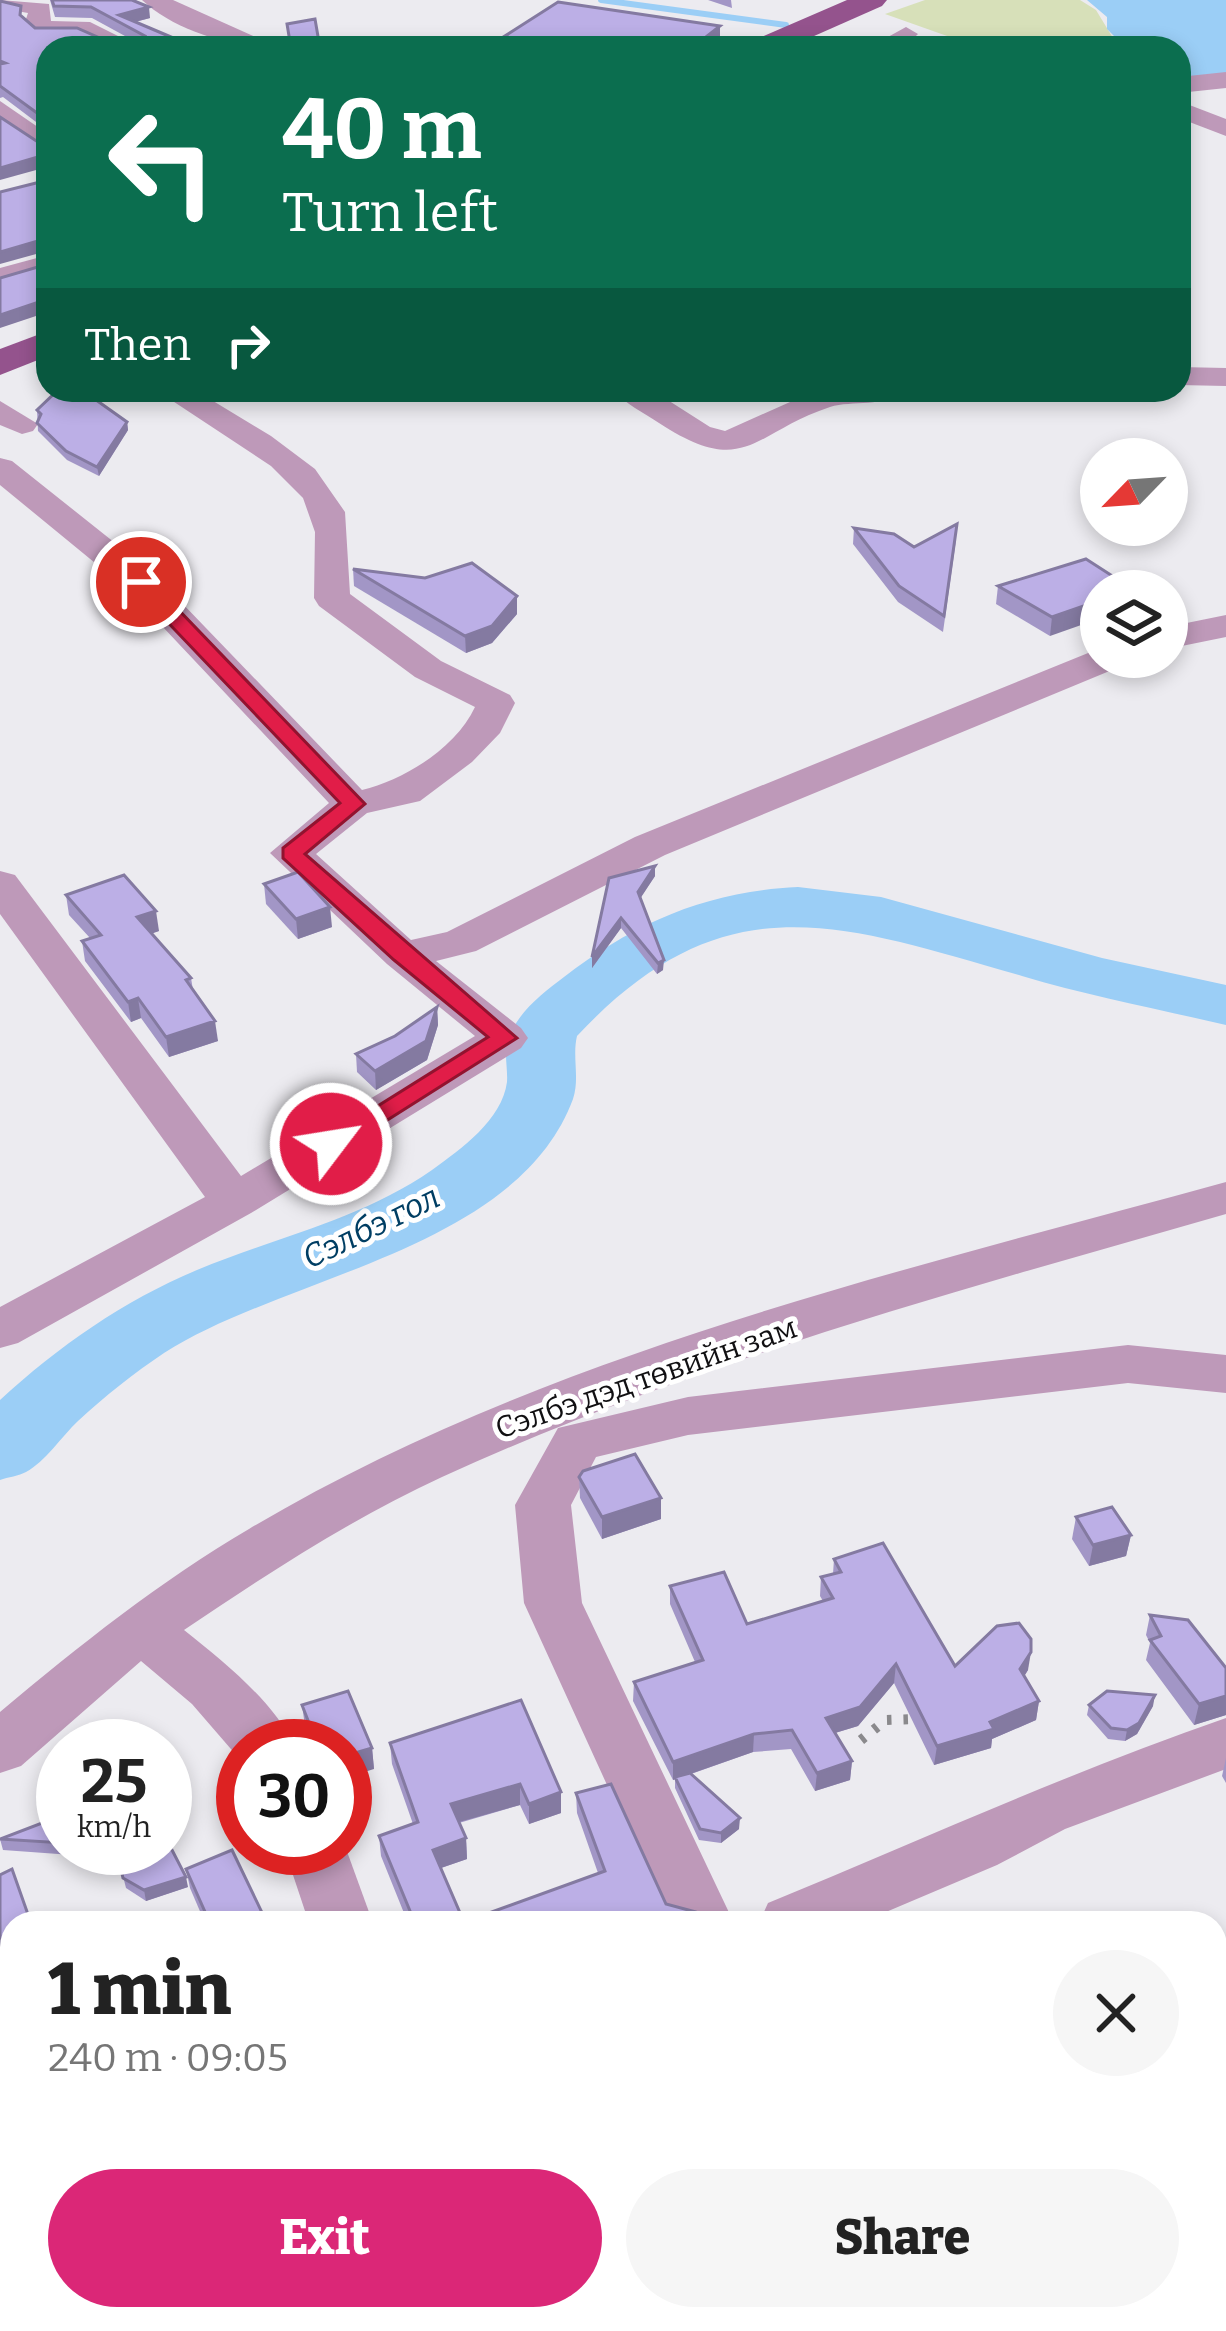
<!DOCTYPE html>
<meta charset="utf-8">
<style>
:root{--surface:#fff;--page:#f6f6f6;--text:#222;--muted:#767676;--accent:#db2777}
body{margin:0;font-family:Bitter,serif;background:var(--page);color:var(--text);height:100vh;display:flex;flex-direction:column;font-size:45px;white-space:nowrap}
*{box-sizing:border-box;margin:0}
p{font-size:39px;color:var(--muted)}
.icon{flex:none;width:66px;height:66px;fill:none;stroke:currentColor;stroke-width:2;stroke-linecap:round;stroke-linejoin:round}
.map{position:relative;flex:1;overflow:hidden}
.details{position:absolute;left:0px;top:1911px;width:1227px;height:420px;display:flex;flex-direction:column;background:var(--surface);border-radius:36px 36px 0 0;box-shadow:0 6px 18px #0003}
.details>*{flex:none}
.top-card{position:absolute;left:36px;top:36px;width:1155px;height:366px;border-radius:36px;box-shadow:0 6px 18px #0003;background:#0b6e4f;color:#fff;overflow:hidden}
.needle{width:78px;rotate:245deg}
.fabs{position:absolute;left:1080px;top:438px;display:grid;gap:24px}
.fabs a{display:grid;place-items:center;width:108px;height:108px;border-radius:50%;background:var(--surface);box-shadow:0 6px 18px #0003;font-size:60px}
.speed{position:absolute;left:36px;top:1719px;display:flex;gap:24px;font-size:60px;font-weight:700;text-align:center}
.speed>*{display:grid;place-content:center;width:156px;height:156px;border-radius:50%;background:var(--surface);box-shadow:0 6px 18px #0003;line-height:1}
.speed small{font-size:30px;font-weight:400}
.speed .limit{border:18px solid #d22;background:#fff;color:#111}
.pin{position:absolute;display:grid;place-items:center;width:102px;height:102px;color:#fff;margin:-51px;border:6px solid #fff;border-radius:50%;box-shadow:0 3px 12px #0007}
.me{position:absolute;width:132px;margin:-66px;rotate:59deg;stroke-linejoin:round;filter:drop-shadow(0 0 9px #0008)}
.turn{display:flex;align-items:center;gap:42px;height:252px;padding:0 48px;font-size:54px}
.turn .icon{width:156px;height:156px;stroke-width:2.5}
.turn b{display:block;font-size:84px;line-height:102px}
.then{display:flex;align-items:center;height:114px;padding:0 48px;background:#0003;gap:24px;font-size:45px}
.round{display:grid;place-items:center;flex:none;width:126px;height:126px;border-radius:63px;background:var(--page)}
.summary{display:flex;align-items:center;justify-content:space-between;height:204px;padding:0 48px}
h1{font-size:72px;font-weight:800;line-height:90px}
.button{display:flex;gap:24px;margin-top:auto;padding:24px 48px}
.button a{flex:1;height:138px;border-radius:72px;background:var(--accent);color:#fff;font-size:48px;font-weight:800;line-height:138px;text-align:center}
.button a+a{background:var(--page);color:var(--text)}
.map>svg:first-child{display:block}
.green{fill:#d7e0b9}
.water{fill:#9bcef6}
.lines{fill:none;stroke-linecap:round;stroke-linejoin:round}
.stream{stroke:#9bcef6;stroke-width:6}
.river{fill:#9bcef6;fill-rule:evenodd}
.path{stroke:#8a898c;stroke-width:10;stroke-dasharray:4.5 12;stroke-linecap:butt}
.minor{fill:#be99b9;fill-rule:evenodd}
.major{fill:#94538d;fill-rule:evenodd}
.wall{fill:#a296c6}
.shaded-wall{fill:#847aa1}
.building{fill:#bcafe6;stroke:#847aa1;stroke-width:3}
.route{fill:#e11d48;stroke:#92132f;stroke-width:3}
.labels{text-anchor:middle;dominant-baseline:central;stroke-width:10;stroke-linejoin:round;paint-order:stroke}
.street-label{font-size:30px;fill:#111012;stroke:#fff}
.water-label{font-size:33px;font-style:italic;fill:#003e63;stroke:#fff}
</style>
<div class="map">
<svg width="1226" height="2331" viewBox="0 0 1226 2331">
<rect width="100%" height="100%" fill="#ecebf0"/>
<polygon class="green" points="925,0 1080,0 1096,10 1119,48 981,48 885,14"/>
<polygon class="water" points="1087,0 1226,0 1226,78 1179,79 1179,48 1126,48 1107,29 1107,17"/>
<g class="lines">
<polyline class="stream" points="601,0 786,25"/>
<path class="river" d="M798,887L881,897L1102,958L1226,985V1025C1158,1009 1089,996 1022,976C841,924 725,878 577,1036C572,1057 580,1078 573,1099C517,1250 286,1275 164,1353C134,1373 105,1396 78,1421C62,1436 45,1462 26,1472C19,1476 8,1477 0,1480V1400C59,1346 123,1301 197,1270C276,1237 360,1220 432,1170C461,1149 502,1120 507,1082C508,1067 503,1051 509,1037C519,1011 543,993 564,977C635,922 708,891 798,887Z"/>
<polyline class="path" points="861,1740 886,1720 917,1719"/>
<g class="minor">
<polygon points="0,0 49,4 51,21 90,22 142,48 110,48 79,34 37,34 25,22 28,13 0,8"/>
<path d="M142,0H173L280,48C235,48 176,32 142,0Z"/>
<path d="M906,27L918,34C904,50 887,48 868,48Z"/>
<polygon points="1226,72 1226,88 1179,93 1179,77"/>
<polygon points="0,101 48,134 48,155 0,122"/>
<polygon points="1179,101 1226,119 1226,136 1179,118"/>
<polygon points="48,255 48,273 0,286 0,268"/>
<polygon points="1179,367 1226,368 1226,386 1179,385"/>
<path d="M156,390H195L271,436L315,469L345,512L350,594L441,661L510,695L515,703L500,733L472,762L420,801L367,813L316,854L411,940L447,932L635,837L1098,649L1101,657H1130L1124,665L665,855L476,951L436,961L521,1028L528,1038L521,1048L251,1213L18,1343L0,1348V1307L205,1197L0,914V871L15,875L241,1176L475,1036L387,964L270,853L329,803L128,590L0,485V458L12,461L154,574L362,790C404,780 456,748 475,707L415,677L319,606L314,598L315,532L303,498L271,466Z"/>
<path d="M614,390H652L710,427L725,431L817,390H901C886,408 852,400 830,407C753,432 746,480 659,423C644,413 625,404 614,390Z"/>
<polygon points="0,401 38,424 33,431 22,434 0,425"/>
<polygon points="1226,615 1226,637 1167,649 1167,627"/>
<path d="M1226,1182V1214C961,1290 693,1362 442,1477C351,1519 267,1574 184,1630C225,1663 271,1699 295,1746H243V1763L192,1704L141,1661L21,1766L0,1773V1712C80,1645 159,1582 249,1529C542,1354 899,1272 1226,1182Z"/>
<polygon points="1128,1345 1226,1355 1226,1393 1128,1383 688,1435 596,1457 571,1505 582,1603 734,1923 670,1923 524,1603 515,1505 558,1428 688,1397"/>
<path d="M1226,1718V1769L1065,1829L997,1865L860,1923H759L768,1903C921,1840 1070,1772 1226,1718Z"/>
<polygon points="345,1846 373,1923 309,1923 284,1848"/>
<polygon points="0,2198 12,2203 12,2319 61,2319 65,2331 0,2331"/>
<polygon points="464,2319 536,2319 540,2331 468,2331"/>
</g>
<g class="major">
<polygon points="847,0 887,0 882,6 787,48 746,48 750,42"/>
<polygon points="48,331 48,356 0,375 0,349"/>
</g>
</g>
<g class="wall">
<polygon points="50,0 137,0 135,1 150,18 135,22 197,48 48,48 48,131 3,97 0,98 0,1 35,28 109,42 136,42 92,18 55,17"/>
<polygon points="708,0 731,0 732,8"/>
<polygon points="720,26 720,36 704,48 511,48 505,46 505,36"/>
<polygon points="37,410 127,422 128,430 99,476 67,460 38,431"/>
<polygon points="854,528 914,547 956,540 943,632 898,602 853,544"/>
<polygon points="1086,559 1050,636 996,604 998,586"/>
<polygon points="353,569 425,578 517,596 517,614 492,643 466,653 354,586"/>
<polygon points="655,876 640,898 663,970 657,974 621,928 592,968 592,957 609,878"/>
<polygon points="264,884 332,927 298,939 266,904"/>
<polygon points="66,895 159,931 151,933 191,978 193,990 218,1041 169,1057 141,1018 131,1022 85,961 82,941 90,938 69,915"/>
<polygon points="437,1007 438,1025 427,1060 376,1090 357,1072 356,1054 395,1036"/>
<polygon points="579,1477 661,1519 602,1539 580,1498"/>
<polygon points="1076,1517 1131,1535 1126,1556 1089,1566 1072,1539"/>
<polygon points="834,1559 955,1666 1028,1670 1024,1676 1039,1701 1036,1720 992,1739 991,1748 934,1765 894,1683 858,1726 835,1733 852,1761 850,1780 815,1791 791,1749 753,1752 691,1774 739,1829 721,1843 699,1840 675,1788 675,1779 673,1780 633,1701 634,1682 695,1662 670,1604 670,1586 747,1624 823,1601 820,1596 821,1577 833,1574"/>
<polygon points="1150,1615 1226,1668 1226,1715 1194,1725 1146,1660 1150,1643 1146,1635"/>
<polygon points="302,1705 372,1748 374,1769 345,1746 312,1746 305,1726"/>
<polygon points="1089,1705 1153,1706 1137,1734 1125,1741 1108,1739 1087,1715"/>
<polygon points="390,1743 561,1792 561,1813 529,1824 520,1805 459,1823 466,1838 467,1859 441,1868 464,1922 598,1873 577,1813 576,1793 666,1904 692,1911 692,1923 408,1923 381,1856 379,1836 413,1824 392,1764"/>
<polygon points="1226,1758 1226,1783 1222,1776"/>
<polygon points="63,1815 63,1848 98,1848 86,1856 3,1850 0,1839"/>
<polygon points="116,1848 188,1887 146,1901 126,1888"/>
<polygon points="186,1869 267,1923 205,1923 190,1888"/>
<polygon points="1215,2312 1226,2331 1215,2331 1210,2322 1211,2319 1215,2319"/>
<polygon points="541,2319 656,2319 661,2331 545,2331"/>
</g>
<g class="shaded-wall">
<polygon points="149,7 150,18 123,25 119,15"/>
<polygon points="720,26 720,36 704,48 692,48"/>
<polygon points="45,155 47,167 0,180 0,168"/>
<polygon points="45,239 47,251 0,264 0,252"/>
<polygon points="48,299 48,312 0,328 0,315"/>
<polygon points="127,422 128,430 99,476 97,467"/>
<polygon points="517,596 517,614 492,643 466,653 465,636"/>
<polygon points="1101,600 1101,618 1050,636 1052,617"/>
<polygon points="655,866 655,876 638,902 638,892"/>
<polygon points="330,907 332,927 298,939 296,919"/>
<polygon points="156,911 159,931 140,938 137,917"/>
<polygon points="621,918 621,928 592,968 592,957"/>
<polygon points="664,960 663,970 657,974 658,963"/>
<polygon points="138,998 141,1018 131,1022 128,1002"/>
<polygon points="437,1007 438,1025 427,1060 376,1090 375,1071"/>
<polygon points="215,1021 218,1041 169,1057 166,1037"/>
<polygon points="661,1498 661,1519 602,1539 602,1517"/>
<polygon points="1131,1535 1126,1556 1089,1566 1093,1545"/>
<polygon points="1031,1652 1028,1670 1017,1688 1020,1669"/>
<polygon points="896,1664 894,1683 858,1726 825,1736 826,1718"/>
<polygon points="1155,1695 1153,1706 1137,1734 1125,1741 1127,1730"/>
<polygon points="1226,1696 1226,1715 1194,1725 1199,1704"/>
<polygon points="1039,1701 1036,1720 992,1739 991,1748 934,1765 937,1746"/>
<polygon points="754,1734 753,1752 673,1780 673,1762"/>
<polygon points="372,1748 374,1769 345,1778 345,1756"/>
<polygon points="852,1761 850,1780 815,1791 817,1773"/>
<polygon points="520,1784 520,1805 452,1824 451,1804"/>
<polygon points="170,1790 172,1801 165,1805 165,1793"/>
<polygon points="561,1792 561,1813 529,1824 529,1804"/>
<polygon points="740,1818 739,1829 721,1843 721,1833"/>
<polygon points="466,1838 467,1859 435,1870 433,1850"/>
<polygon points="85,1848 98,1848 86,1856"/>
<polygon points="186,1877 188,1887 146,1901 144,1890"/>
<polygon points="692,1911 692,1923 657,1923"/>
<polygon points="12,2049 12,2067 7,2069 3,2053"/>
<polygon points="100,2319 144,2319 120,2331 76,2331"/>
<polygon points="256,2319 270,2319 271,2324 258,2330"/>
<polygon points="556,2319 581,2319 581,2330 548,2331 548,2322"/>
</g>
<g class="building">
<polygon points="52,0 132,0 149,7 119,15 197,48 48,48 48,121 0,86 0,64 5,63 0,61 0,1 21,6 20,15 35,28 77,28 109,42 141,42 145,36 91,7 54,6"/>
<polygon points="558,2 720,26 692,48 538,48 505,36"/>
<polygon points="315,19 320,48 291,48 287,24"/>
<polygon points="0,117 47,148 48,141 48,157 45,155 0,168"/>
<polygon points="48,177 48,241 45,239 0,252 0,192 48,180"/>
<polygon points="48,264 48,299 0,315 0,278"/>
<polygon points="58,390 82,390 127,422 97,467 66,451 37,423 41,414 37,410"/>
<polygon points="957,524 944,616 899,586 854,528 894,534 914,547"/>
<polygon points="1086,559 1114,577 1114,591 1101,591 1101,600 1052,617 998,586"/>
<polygon points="472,563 517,596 492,626 465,636 353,569 425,578"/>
<polygon points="655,866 638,892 664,960 658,963 621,918 592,957 609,878"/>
<polygon points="298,872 330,907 296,919 264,884"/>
<polygon points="124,875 156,911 137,917 191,978 186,980 215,1021 166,1037 138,998 128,1002 82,941 101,935 66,895"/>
<polygon points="437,1007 426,1041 375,1071 356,1054 395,1036"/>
<polygon points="635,1454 661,1498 602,1517 579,1477 583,1471"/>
<polygon points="1112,1507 1131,1535 1093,1545 1076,1517"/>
<polygon points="883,1543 955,1666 997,1626 1019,1623 1031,1639 1031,1652 1020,1669 1039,1701 990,1722 994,1729 937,1746 896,1664 860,1707 826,1718 852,1761 817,1773 792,1730 754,1734 673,1762 634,1682 703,1660 670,1586 724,1572 747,1624 833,1598 821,1577 841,1572 834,1559"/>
<polygon points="1150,1615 1188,1620 1226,1668 1226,1696 1199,1704 1150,1640 1161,1636"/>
<polygon points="348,1691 372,1748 345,1756 345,1746 318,1746 302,1705"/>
<polygon points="1107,1691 1155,1695 1139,1723 1127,1730 1111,1728 1089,1705"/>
<polygon points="521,1700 561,1792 529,1804 520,1784 451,1804 466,1838 433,1850 464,1922 605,1871 576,1793 611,1784 666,1904 692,1911 657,1923 415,1923 379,1836 418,1822 390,1743"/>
<polygon points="690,1773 740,1818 721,1833 700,1829 675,1777"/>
<polygon points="63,1815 63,1843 0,1839"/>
<polygon points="165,1847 172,1850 186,1877 144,1890 123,1878 116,1848"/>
<polygon points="232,1850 267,1923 210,1923 186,1869"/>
<polygon points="12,1869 31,1923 12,1923 12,2049 3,2053 0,2045 0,1875"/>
<polygon points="1226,2310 1226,2331 1223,2331 1215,2312"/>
<polygon points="64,2319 100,2319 76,2331 67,2331"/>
<polygon points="272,2319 317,2319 321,2331 276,2331"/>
<polygon points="584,2319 656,2319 661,2331 589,2331"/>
</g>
<polygon class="route" points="134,578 148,578 365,804 305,854 517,1038 340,1150 321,1150 317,1144 488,1037 394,960 283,858 283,848 340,803 134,587"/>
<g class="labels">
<g class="street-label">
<text transform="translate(646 1378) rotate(-19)">Сэлбэ дэд төвийн зам</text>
</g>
<g class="water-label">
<text transform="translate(371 1227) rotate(-26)">Сэлбэ гол</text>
</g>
</g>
</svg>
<div class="fabs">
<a><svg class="needle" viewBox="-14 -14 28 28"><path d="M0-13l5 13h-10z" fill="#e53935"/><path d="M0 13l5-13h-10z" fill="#767676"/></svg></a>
<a><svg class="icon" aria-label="layers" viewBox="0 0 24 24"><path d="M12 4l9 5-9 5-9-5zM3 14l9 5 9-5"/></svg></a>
</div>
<div class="speed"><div>25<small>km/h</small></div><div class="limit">30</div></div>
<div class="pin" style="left:141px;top:582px;background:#d93025"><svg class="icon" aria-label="arrive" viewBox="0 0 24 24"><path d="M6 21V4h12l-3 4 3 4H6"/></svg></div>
<svg class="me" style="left:331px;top:1144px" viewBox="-20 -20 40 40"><circle r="17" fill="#e11d48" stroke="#fff" stroke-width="3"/><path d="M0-11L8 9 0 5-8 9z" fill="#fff"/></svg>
<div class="top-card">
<div class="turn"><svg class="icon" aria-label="left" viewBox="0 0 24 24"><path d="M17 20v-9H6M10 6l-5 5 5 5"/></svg><div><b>40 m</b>Turn left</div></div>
<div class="then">Then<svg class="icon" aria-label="right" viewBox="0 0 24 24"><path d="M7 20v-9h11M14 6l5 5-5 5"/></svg></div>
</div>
<section class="details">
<div class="summary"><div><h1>1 min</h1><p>240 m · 09:05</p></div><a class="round"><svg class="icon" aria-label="close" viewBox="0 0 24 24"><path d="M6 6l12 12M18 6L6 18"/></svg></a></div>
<div class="button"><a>Exit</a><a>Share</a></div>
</section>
</div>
